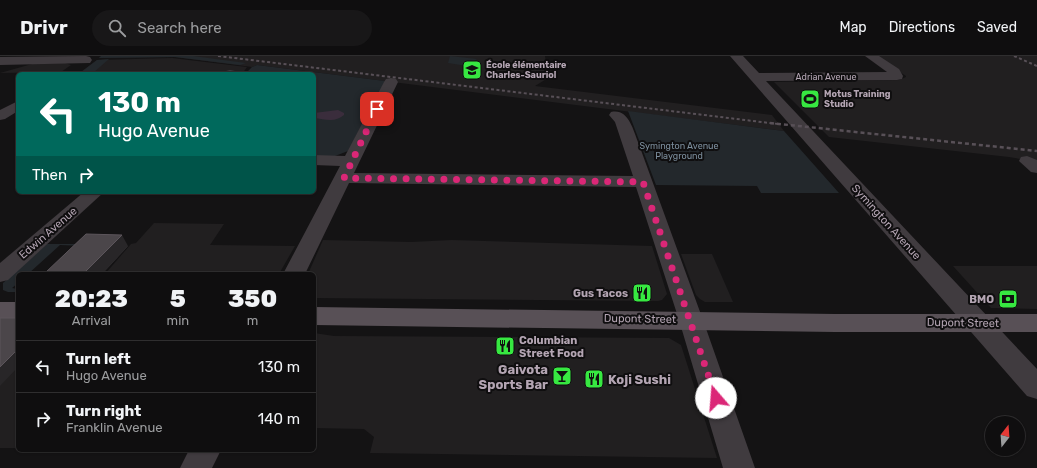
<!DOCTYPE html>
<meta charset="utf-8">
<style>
:root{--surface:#0f0e0f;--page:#181718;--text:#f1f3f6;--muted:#9b9c9e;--line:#2f2e2f}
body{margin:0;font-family:Rubik,sans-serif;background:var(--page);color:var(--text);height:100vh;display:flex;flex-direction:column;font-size:15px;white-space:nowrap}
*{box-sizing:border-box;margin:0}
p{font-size:13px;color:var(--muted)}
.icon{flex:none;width:22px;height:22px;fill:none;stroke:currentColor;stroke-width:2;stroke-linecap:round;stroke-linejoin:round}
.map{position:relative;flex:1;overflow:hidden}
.drawer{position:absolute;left:16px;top:216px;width:300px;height:180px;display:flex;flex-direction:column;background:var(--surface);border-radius:6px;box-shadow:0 1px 3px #0004,0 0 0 1px var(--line)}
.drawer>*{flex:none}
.top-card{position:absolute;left:16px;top:16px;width:300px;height:122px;border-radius:6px;box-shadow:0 1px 3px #0004,0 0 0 1px var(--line);background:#00695c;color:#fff;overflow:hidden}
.needle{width:26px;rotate:17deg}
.controls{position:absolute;left:985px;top:360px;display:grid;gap:8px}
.controls a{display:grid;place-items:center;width:40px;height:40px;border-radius:50%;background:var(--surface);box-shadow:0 1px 3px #0004,0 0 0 1px var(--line);font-size:20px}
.pin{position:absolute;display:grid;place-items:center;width:34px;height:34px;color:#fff;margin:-17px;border-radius:8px;box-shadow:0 2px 6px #0006}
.me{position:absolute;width:44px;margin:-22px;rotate:342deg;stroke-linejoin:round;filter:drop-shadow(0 0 3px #0008)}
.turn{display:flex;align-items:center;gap:14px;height:84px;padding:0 16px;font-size:18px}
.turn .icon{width:52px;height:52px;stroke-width:2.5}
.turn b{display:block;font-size:28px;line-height:34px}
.then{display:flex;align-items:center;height:38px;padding:0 16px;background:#0003;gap:8px;font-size:15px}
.eta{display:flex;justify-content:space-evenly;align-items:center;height:68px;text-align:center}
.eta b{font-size:24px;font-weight:800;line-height:28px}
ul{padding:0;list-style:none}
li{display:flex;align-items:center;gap:12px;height:52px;padding:0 16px;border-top:1px solid var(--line)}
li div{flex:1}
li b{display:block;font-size:15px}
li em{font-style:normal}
header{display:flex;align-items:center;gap:24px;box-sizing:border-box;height:56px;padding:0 20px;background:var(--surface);border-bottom:1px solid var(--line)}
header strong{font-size:19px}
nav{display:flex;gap:22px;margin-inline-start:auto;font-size:14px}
.search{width:280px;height:36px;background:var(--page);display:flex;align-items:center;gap:10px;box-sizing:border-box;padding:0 14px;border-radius:22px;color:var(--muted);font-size:15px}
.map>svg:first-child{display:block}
.built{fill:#211f20}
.green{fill:#23282c}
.water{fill:#3a2d3c}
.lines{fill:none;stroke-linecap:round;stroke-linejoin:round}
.minor{fill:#403b3f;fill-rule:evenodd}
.major{fill:#585056;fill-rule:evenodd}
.rail-far1{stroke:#585057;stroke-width:2;stroke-dasharray:3 2.5;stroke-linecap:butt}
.rail{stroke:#585057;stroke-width:2.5;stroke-dasharray:4 3;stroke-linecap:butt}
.wall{fill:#3f3b3e}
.shaded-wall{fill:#282628}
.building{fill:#4b464a;stroke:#5c555b}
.route{stroke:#db2777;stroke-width:7;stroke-dasharray:0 12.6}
.labels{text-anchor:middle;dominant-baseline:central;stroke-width:4;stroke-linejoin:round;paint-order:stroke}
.far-poi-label{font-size:9px;font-weight:bold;fill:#b4a5b3;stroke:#0f0e0f;text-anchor:start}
.far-street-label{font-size:9px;fill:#b4a5b3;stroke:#0f0e0f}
.far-park-label{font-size:9px;fill:#7d8f9e;stroke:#0f0e0f}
.street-label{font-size:11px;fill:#b4a5b3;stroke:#0f0e0f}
.poi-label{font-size:11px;font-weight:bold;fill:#b4a5b3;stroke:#0f0e0f;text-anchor:end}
.near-poi-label{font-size:13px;font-weight:bold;fill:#b4a5b3;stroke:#0f0e0f;text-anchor:end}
</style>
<header>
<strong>Drivr</strong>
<div class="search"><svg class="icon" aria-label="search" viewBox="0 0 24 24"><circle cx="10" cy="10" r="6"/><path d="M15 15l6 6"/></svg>Search here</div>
<nav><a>Map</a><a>Directions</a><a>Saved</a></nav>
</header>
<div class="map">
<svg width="1037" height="412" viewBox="0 0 1037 412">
<rect width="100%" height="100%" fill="#141314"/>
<g class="built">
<polygon points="102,0 545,0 548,22 535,30 772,59 784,75 257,9 252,11 175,1 99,2"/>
<polygon points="876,0 1037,0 1037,106 1009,101 829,81 774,26 899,24 906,21 906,20"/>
<polygon points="172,2 247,11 242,18 78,18 97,4"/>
<polygon points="65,7 71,9 61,16 0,17 32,8"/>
<polygon points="154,167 224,168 210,189 295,190 279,218 105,218 131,188 136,187"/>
<polygon points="323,184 411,186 452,184 652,190 667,238 662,244 658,245 314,242 314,218 308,218"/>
<polygon points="681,198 712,198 733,246 705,246 700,243 696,239"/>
<polygon points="953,210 1037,210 1037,253 991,252"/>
<polygon points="0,272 18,273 18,392 0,392"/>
<polygon points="314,277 334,280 669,282 681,289 717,402 370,397 374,381 364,373 314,372"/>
</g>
<g class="green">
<polygon points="101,0 193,0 246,7 240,9 175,1 99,2"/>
<polygon points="450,0 477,3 467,10 448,7"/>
<polygon points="109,3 93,17 80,17 97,4"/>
<polygon points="257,9 385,25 348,95 335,100 314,100 314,18 235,18 246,17 252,11"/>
<polygon points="628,55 784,75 839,137 761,137 757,130 656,129"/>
<polygon points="47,188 87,188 85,190 60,189 28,218 18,218 18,227 12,232 18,233 18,236 8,236 3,234 3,227"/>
</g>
<path class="water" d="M338,54L344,57V59C335,67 325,63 314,62V57Z"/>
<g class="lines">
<g class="minor">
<polygon points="86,0 90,1 92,4 90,7 0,9 0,1"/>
<polygon points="730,0 743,0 759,17 887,16 865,0 879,0 899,13 903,20 902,23 897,24 766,25 1037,313 1037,343 1027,340"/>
<polygon points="230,14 235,15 237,18 224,18 226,15"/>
<path d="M391,22L396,23L398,26L354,117L633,120L615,66L609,59L611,56C628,52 633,73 638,86L703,264L755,412H723L679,264L636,131L349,127L305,218H283L340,110L314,109V99L345,100L384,26L386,23Z"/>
<polygon points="18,45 18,55 5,63 0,64 0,54"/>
<polygon points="1027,100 1037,104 1037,117 1031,116 1019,105 1021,101"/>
<polygon points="84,136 104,136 8,224 0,226 0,207"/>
<polygon points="189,394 221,394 212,412 180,412"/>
</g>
<g class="major">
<rect x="0" y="246" width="18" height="16"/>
<polygon points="314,251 835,258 1037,258 1037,276 835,276 314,269"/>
</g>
<g class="rail-far1">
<polyline points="218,0 778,68"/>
<polyline points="1014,0 1037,10"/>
</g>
<polyline class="rail" points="770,67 1037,95"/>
</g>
<polygon class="wall" points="128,190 102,218 46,218 45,217"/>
<g class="shaded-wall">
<polygon points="122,179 128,190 102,218 85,218 84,217"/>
<polygon points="18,293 18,311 0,330 0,311"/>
</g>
<g class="building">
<polygon points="86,178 122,179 84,217 45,217"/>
<polygon points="0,262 18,262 18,293 0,311"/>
</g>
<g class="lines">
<polyline class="route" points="377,53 344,122 643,126 716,342"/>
</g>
<defs>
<symbol id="school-square" viewBox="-11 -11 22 22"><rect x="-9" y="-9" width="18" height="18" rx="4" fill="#37e841" stroke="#0f0e0f"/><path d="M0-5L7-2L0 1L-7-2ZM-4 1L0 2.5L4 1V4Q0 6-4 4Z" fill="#111"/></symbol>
<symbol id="stadium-square" viewBox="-11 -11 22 22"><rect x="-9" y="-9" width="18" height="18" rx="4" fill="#37e841" stroke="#0f0e0f"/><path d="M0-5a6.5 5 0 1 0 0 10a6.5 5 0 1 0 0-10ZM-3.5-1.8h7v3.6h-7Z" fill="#111"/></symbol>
<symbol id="restaurant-square" viewBox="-11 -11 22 22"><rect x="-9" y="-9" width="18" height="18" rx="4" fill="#37e841" stroke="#0f0e0f"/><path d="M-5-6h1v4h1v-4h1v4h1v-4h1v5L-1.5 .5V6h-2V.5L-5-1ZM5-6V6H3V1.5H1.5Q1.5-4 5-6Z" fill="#111"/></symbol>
<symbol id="bank-square" viewBox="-11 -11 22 22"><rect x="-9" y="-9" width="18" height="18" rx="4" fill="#37e841" stroke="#0f0e0f"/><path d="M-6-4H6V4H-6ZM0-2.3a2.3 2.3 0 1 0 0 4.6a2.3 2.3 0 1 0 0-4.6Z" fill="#111"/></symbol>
<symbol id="bar-square" viewBox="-11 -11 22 22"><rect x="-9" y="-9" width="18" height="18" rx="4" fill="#37e841" stroke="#0f0e0f"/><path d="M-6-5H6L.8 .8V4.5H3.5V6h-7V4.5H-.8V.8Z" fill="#111"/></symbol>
</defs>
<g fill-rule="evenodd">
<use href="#school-square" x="461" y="3" width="22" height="22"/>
<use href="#stadium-square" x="799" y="32" width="22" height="22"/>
<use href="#restaurant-square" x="631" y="226" width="22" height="22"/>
<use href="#bank-square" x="997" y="232" width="22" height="22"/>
<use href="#restaurant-square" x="494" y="279" width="22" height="22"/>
<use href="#bar-square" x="551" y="309" width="22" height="22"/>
<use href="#restaurant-square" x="583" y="312" width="22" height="22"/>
</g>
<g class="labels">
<g class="far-poi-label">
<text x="486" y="9">École élémentaire<tspan x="486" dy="10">Charles-Sauriol</tspan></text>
<text x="824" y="38">Motus Training<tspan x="824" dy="10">Studio</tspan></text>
</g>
<g class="far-street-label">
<text x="826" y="21">Adrian Avenue</text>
</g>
<g class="far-park-label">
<text x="679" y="90">Symington Avenue<tspan x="679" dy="10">Playground</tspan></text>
</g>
<g class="street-label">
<text transform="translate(886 166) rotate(48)">Symington Avenue</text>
<text transform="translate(48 177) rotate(-41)">Edwin Avenue</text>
<text transform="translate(640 263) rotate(1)">Dupont Street</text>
<text transform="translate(963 267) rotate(1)">Dupont Street</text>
</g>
<g class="poi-label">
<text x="628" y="237">Gus Tacos</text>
<text x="994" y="243">BMO</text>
<text x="519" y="284" text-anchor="start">Columbian<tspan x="519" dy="13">Street Food</tspan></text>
</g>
<g class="near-poi-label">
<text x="548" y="313">Gaivota<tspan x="548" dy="15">Sports Bar</tspan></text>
<text x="608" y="323" text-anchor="start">Koji Sushi</text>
</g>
</g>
</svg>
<div class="controls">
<a><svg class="needle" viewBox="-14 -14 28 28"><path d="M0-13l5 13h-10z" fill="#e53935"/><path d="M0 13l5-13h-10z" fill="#9b9c9e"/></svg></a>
</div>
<div class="pin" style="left:377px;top:53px;background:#d93025"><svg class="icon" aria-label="arrive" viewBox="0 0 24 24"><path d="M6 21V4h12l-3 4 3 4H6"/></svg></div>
<svg class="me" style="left:716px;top:342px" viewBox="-20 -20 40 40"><circle r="19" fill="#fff"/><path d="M0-13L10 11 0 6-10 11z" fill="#db2777"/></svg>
<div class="top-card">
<div class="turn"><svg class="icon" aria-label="left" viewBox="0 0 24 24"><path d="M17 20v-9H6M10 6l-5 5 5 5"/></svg><div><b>130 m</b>Hugo Avenue</div></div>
<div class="then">Then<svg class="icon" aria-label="right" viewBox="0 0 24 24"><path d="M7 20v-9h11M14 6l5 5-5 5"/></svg></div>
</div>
<section class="drawer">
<div class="eta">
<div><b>20:23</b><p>Arrival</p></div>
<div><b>5</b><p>min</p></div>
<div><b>350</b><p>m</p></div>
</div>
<ul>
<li><svg class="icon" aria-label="left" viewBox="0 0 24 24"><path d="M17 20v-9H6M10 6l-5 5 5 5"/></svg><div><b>Turn left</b><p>Hugo Avenue</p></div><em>130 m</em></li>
<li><svg class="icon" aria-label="right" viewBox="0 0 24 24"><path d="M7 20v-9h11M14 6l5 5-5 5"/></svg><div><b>Turn right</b><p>Franklin Avenue</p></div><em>140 m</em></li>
</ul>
</section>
</div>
